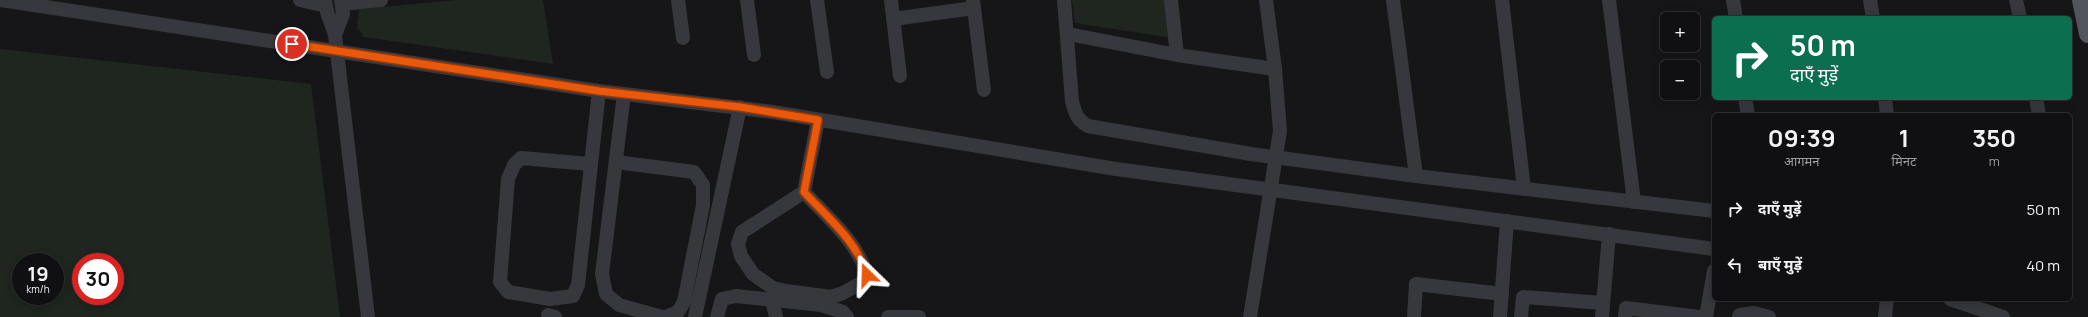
<!DOCTYPE html>
<html lang="hi">
<meta charset="utf-8">
<style>
:root{--surface:#101012;--page:#19191b;--text:#f1f3f6;--muted:#9c9d9f;--line:#303032}
body{margin:0;font-family:Manrope,"Noto Sans Devanagari",sans-serif;background:var(--page);color:var(--text);height:100vh;display:flex;flex-direction:column;font-size:15px;white-space:nowrap}
*{box-sizing:border-box;margin:0}
p{font-size:13px;color:var(--muted)}
.icon{flex:none;width:22px;height:22px;fill:none;stroke:currentColor;stroke-width:2;stroke-linecap:round;stroke-linejoin:round}
.map{position:relative;flex:1;overflow:hidden}
.drawer{position:absolute;left:1712px;top:113px;width:360px;height:188px;display:flex;flex-direction:column;background:var(--surface);border-radius:6px;box-shadow:0 2px 10px #0003,0 0 0 1px var(--line)}
.drawer>*{flex:none}
.banner{position:absolute;left:1712px;top:16px;width:360px;height:84px;border-radius:6px;box-shadow:0 2px 10px #0003,0 0 0 1px var(--line);background:#0b6e4f;color:#fff;overflow:hidden}
.buttons{position:absolute;left:1660px;top:12px;display:grid;gap:8px}
.buttons a{display:grid;place-items:center;width:40px;height:40px;border-radius:6px;background:var(--surface);box-shadow:0 2px 10px #0003,0 0 0 1px var(--line);font-size:20px}
.speed{position:absolute;left:12px;top:253px;display:flex;gap:8px;font-size:20px;font-weight:700;text-align:center}
.speed>*{display:grid;place-content:center;width:52px;height:52px;border-radius:50%;background:var(--surface);box-shadow:0 2px 10px #0003,0 0 0 1px var(--line);line-height:1}
.speed small{font-size:10px;font-weight:400}
.speed .limit{border:6px solid #d22;background:#fff;color:#111}
.pin{position:absolute;display:grid;place-items:center;width:34px;height:34px;color:#fff;margin:-17px;border:2px solid #fff;border-radius:50%;box-shadow:0 1px 4px #0007}
.me{position:absolute;width:44px;margin:-22px;rotate:338deg;stroke-linejoin:round;filter:drop-shadow(0 0 3px #0008)}
.turn{display:flex;align-items:center;gap:14px;height:84px;padding:0 12px;font-size:18px}
.turn .icon{width:52px;height:52px;stroke-width:2.5}
.turn b{display:block;font-size:28px;line-height:34px}
.eta{display:flex;justify-content:space-evenly;align-items:center;height:68px;text-align:center}
.eta b{font-size:24px;font-weight:700;line-height:28px}
ul{padding:0;list-style:none}
li{display:flex;align-items:center;gap:12px;height:56px;padding:0 12px}
li div{flex:1}
li b{display:block;font-size:15px}
li em{font-style:normal}
.map>svg:first-child{display:block}
.green{fill:#1e261f;fill-rule:evenodd}
.lines{fill:none;stroke-linecap:round;stroke-linejoin:round}
.minor{stroke:#37383d;stroke-width:14}
.major{stroke:#53555c;stroke-width:18}
.route-casing{stroke:#983908;stroke-width:10}
.route{stroke:#ea580c;stroke-width:7}
</style>
<div class="map">
<svg width="2088" height="317" viewBox="0 0 2088 317">
<rect width="100%" height="100%" fill="#161618"/>
<g class="green">
<polygon points="457,0 543,0 553,64 364,37 357,27 359,9"/>
<polygon points="1072,0 1166,0 1171,38 1075,23"/>
<path d="M0,49L311,84L340,317H0ZM21,262H55V296H21ZM81,262H115V296H81Z"/>
</g>
<g class="lines">
<g class="minor">
<polyline points="0,0 599,91 773,112 1116,169 1714,249"/>
<polyline points="300,0 326,6"/>
<polyline points="325,0 327,12 335,35 368,317"/>
<polyline points="678,0 683,38"/>
<polyline points="747,0 754,55"/>
<polyline points="817,0 827,72"/>
<polyline points="891,0 900,76"/>
<polyline points="973,0 984,90"/>
<path d="M1064,0L1072,101C1075,113 1077,120 1088,126L1251,154L1416,176L1714,211"/>
<polyline points="1171,0 1177,55"/>
<polyline points="1393,0 1416,176"/>
<polyline points="1502,0 1524,189"/>
<polyline points="1609,0 1634,202"/>
<polyline points="1733,0 1736,18"/>
<polyline points="1870,0 1873,18"/>
<polyline points="2016,0 2020,18"/>
<polyline points="342,4 381,0"/>
<polyline points="893,19 974,8"/>
<polyline points="1068,34 1177,55 1275,69"/>
<polyline points="335,35 343,14 341,0"/>
<polyline points="624,94 602,274 606,294 619,305 662,317"/>
<polyline points="1745,98 1748,115"/>
<polyline points="1885,98 1887,115"/>
<polyline points="2036,98 2039,115"/>
<polyline points="616,162 694,172 703,185 703,205 684,302 678,312 665,317"/>
<polyline points="590,164 521,158 514,165 508,179 500,282 508,292 550,299 573,296 578,285 599,91"/>
<path d="M804,192C827,217 857,241 867,275L861,283L843,293L831,297L786,291L773,288L753,274L741,256L738,244L742,232L804,192L818,120"/>
<polyline points="1950,299 2003,317"/>
<polyline points="772,300 776,317"/>
<polyline points="548,315 555,317"/>
<polyline points="695,317 740,107"/>
<polyline points="717,317 722,299 736,296 821,305 843,312 847,317"/>
<polyline points="888,317 919,317"/>
<polyline points="1250,317 1280,131 1275,69 1266,0"/>
<polyline points="1414,317 1416,284 1502,294"/>
<polyline points="1500,317 1507,221"/>
<polyline points="1521,317 1523,297 1603,303"/>
<polyline points="1602,317 1609,234"/>
<polyline points="1625,317 1626,308 1699,317"/>
<polyline points="1706,317 1714,271"/>
<polyline points="1739,317 1740,315 1754,313 1769,317"/>
<polyline points="1885,317 1887,299"/>
</g>
<polyline class="major" points="2081,0 2088,34"/>
</g>
<g class="lines">
<defs>
<path id="route" d="M292,44L599,91L740,107L818,120L804,192C827,217 857,241 867,275"/>
</defs>
<use href="#route" class="route-casing"/>
<use href="#route" class="route"/>
</g>
</svg>
<div class="buttons">
<a>+</a>
<a>−</a>
</div>
<div class="speed"><div>19<small>km/h</small></div><div class="limit">30</div></div>
<div class="pin" style="left:292px;top:44px;background:#d93025"><svg class="icon" aria-label="arrive" viewBox="0 0 24 24"><path d="M6 21V4h12l-3 4 3 4H6"/></svg></div>
<svg class="me" style="left:867px;top:275px" viewBox="-20 -20 40 40"><path d="M0-17L14 15 0 8-14 15z" fill="#ea580c" stroke="#fff" stroke-width="4"/></svg>
<div class="banner">
<div class="turn"><svg class="icon" aria-label="right" viewBox="0 0 24 24"><path d="M7 20v-9h11M14 6l5 5-5 5"/></svg><div><b>50 m</b>दाएँ मुड़ें</div></div>
</div>
<section class="drawer">
<div class="eta">
<div><b>09:39</b><p>आगमन</p></div>
<div><b>1</b><p>मिनट</p></div>
<div><b>350</b><p>m</p></div>
</div>
<ul>
<li><svg class="icon" aria-label="right" viewBox="0 0 24 24"><path d="M7 20v-9h11M14 6l5 5-5 5"/></svg><div><b>दाएँ मुड़ें</b></div><em>50 m</em></li>
<li><svg class="icon" aria-label="left" viewBox="0 0 24 24"><path d="M17 20v-9H6M10 6l-5 5 5 5"/></svg><div><b>बाएँ मुड़ें</b></div><em>40 m</em></li>
</ul>
</section>
</div>
